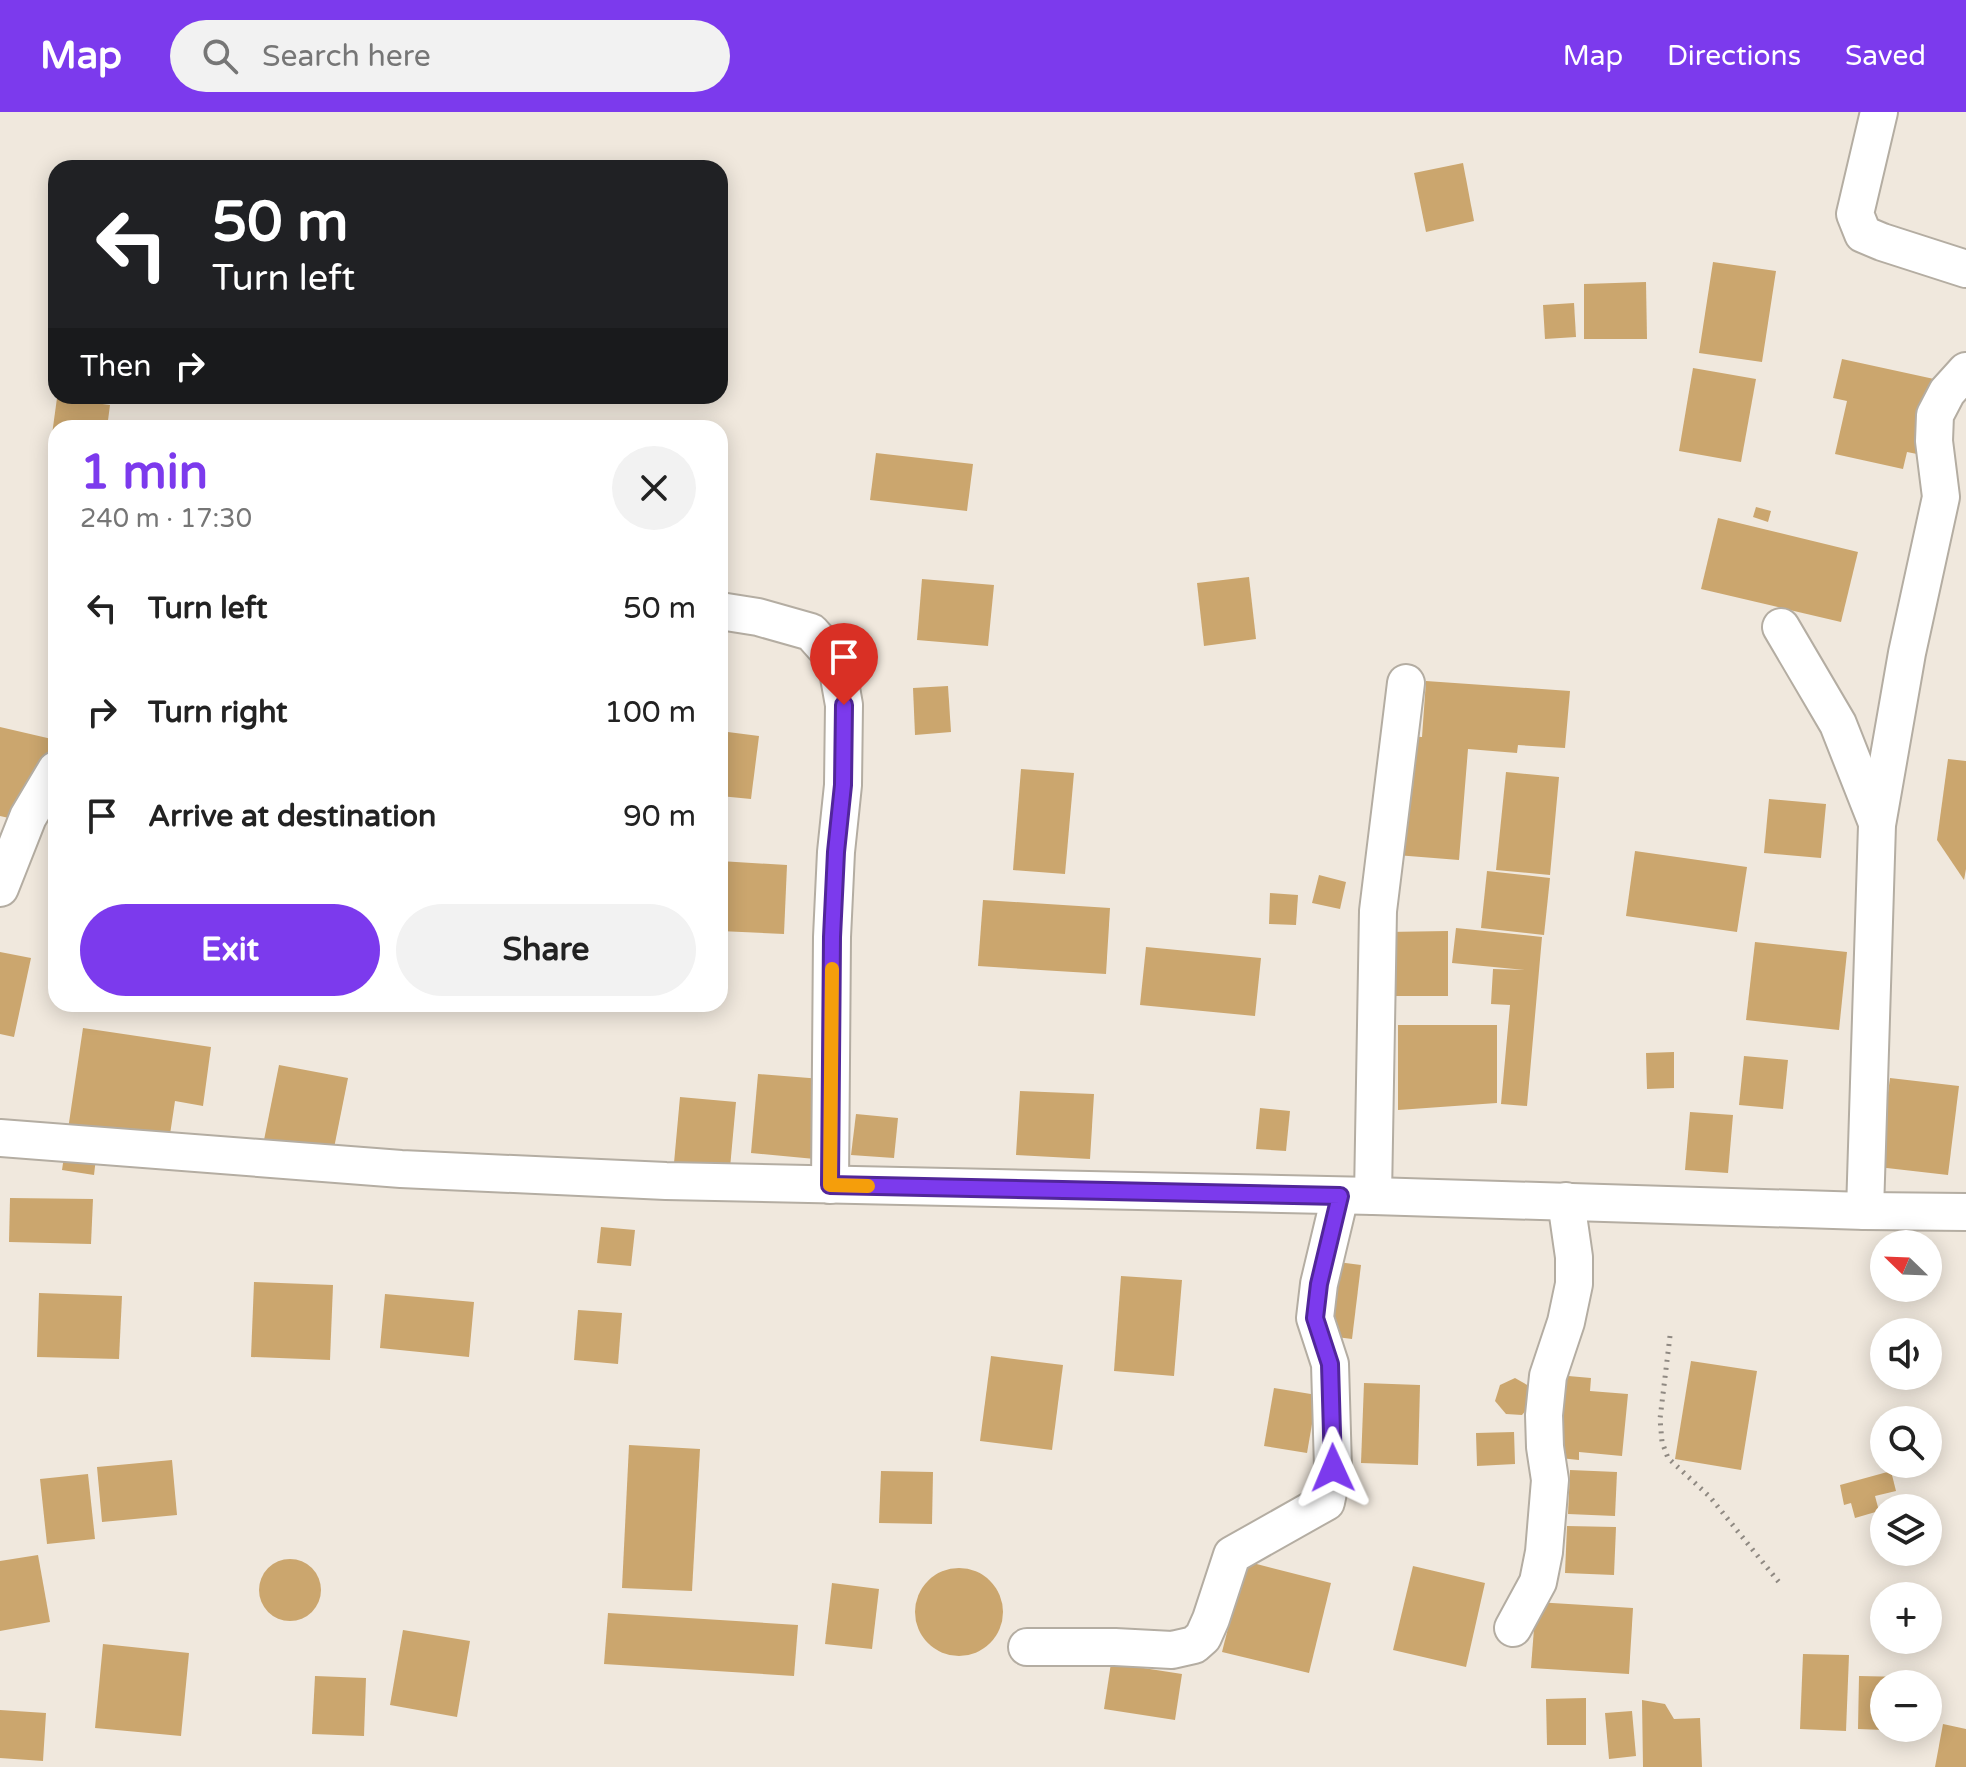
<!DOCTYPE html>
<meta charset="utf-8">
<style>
:root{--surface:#fff;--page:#f2f2f2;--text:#222;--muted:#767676;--accent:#7c3aed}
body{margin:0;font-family:"Varela Round",sans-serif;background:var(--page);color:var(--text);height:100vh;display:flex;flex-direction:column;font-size:30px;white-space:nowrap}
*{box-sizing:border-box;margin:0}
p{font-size:26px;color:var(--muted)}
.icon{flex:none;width:44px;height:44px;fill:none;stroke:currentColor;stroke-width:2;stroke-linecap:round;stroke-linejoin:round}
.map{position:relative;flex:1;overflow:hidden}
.side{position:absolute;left:48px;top:308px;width:680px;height:592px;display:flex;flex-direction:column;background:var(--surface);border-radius:24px;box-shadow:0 4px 20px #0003}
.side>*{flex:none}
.banner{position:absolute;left:48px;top:48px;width:680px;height:244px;border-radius:24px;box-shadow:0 4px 20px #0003;background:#202124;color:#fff;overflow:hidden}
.needle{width:52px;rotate:293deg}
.controls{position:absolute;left:1870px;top:1118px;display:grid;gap:16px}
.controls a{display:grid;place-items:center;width:72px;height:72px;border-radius:50%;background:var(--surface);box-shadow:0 4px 20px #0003;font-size:40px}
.pin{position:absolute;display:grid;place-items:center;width:68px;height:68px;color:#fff;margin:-82px -34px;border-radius:50% 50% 50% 0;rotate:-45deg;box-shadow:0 0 8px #0007}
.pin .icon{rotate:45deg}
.me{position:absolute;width:88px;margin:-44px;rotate:359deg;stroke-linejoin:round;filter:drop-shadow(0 0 6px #0008)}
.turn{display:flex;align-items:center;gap:28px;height:168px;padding:0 32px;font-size:36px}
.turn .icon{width:104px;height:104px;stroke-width:2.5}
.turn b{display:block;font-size:56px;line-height:68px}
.then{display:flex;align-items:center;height:76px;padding:0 32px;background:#0003;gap:16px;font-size:30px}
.round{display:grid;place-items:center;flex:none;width:84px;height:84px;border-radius:42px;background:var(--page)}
.summary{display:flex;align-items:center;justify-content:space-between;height:136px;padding:0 32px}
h1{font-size:48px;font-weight:700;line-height:60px;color:var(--accent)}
.button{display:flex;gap:16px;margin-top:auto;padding:16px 32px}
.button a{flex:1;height:92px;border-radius:48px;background:var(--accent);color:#fff;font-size:32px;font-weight:700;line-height:92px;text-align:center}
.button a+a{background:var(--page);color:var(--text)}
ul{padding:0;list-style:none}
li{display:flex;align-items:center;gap:24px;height:104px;padding:0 32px}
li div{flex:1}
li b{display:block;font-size:30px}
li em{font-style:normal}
header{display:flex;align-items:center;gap:48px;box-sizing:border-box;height:112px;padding:0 40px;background:var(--accent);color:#fff}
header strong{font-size:38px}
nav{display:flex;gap:44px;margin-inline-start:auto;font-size:28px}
.search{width:560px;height:72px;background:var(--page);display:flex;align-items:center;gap:20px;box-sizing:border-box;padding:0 28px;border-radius:44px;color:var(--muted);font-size:30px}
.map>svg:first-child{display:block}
.building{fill:#cba66e}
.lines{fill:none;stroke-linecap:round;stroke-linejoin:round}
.minor-casing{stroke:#b4ada2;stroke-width:40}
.path{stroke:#8f8982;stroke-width:5;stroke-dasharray:2 6;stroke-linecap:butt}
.minor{stroke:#fff;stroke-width:36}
.route-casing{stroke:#51269a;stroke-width:20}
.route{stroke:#7c3aed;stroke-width:14}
.slow{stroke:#f59e0b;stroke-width:14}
</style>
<header>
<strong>Map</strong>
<div class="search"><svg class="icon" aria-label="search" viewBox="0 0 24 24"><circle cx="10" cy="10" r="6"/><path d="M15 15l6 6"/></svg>Search here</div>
<nav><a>Map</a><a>Directions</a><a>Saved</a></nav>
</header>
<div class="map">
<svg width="1966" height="1655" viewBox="0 0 1966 1655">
<rect width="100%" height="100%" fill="#f0e8dd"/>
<g class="building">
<polygon points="1463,51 1474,109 1426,120 1414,61"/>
<polygon points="1713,150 1776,159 1762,250 1699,241"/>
<polygon points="1646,170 1647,227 1584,227 1584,172"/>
<polygon points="1574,191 1576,225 1545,227 1543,193"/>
<polygon points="1842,247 1934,267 1917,342 1907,340 1903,357 1835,342 1847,289 1833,286"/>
<polygon points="1693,256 1756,267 1741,350 1679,339"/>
<polygon points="57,286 110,293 107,316 56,316 56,338 50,337"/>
<polygon points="876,341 973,352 967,399 870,388"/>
<polygon points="1756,395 1771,399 1768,410 1753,405"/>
<polygon points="1718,406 1858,440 1841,510 1701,477"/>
<polygon points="1249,465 1256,527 1204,534 1197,471"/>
<polygon points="922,467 994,473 988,534 917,528"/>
<polygon points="1426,569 1570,579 1565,636 1518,633 1517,641 1468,637 1459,748 1396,743 1405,624 1422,625"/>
<polygon points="948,574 951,620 915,623 913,576"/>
<polygon points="0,615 56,628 56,643 40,713 0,704"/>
<polygon points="720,619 759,624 751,687 720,684"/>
<polygon points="1948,647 1966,649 1966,757 1964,768 1937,728"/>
<polygon points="1021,657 1074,661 1065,762 1013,758"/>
<polygon points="1506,660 1559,665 1550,763 1496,758"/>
<polygon points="1769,687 1826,692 1821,746 1764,741"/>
<polygon points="1635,739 1747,755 1737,820 1626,804"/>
<polygon points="720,749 787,753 784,822 720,819"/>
<polygon points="1487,759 1550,766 1544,823 1481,816"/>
<polygon points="1319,763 1346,770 1340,797 1312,791"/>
<polygon points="1270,781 1298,783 1296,813 1269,812"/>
<polygon points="983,788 1110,796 1106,862 978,854"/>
<polygon points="1456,816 1542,825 1527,994 1501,992 1510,893 1491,892 1493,857 1525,858 1452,851"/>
<polygon points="1448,819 1448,884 1387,884 1386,820"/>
<polygon points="1755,830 1847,840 1839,918 1746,908"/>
<polygon points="1146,835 1261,846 1255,904 1140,893"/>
<polygon points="0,840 31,846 14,925 0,922"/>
<polygon points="1398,913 1497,913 1497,991 1398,998"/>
<polygon points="83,916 211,935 203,994 175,989 165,1056 96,1046 94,1063 62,1058"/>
<polygon points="1674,940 1674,976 1647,977 1646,941"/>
<polygon points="1744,944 1788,948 1783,997 1739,993"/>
<polygon points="279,953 348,966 331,1051 262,1038"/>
<polygon points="758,962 822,967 815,1047 751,1041"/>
<polygon points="1890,966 1959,974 1948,1063 1878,1055"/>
<polygon points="1020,979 1094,982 1090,1047 1016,1043"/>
<polygon points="680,985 736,990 730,1056 674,1051"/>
<polygon points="1260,996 1290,999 1286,1039 1256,1037"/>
<polygon points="1690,1000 1733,1003 1728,1061 1685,1058"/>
<polygon points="856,1002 898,1006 894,1046 851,1043"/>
<polygon points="10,1086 93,1087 91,1132 9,1130"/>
<polygon points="601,1115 635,1118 631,1154 597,1151"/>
<polygon points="1330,1149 1361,1153 1352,1227 1321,1223"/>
<polygon points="1121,1164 1182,1168 1174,1264 1114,1259"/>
<polygon points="254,1170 333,1173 330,1248 251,1245"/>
<polygon points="39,1181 122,1184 119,1247 37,1245"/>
<polygon points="385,1182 474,1190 469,1245 380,1236"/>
<polygon points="578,1198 622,1201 618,1252 574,1248"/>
<polygon points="991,1244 1063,1253 1052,1338 980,1329"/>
<polygon points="1691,1249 1757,1259 1741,1358 1675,1347"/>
<polygon points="1557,1263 1591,1266 1590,1279 1628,1282 1622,1344 1579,1340 1579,1348 1550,1345"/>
<polygon points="1515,1266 1529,1274 1533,1290 1522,1303 1506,1302 1495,1289 1500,1273"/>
<polygon points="1364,1271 1420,1273 1418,1353 1361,1351"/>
<polygon points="1274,1276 1317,1283 1307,1341 1264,1334"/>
<polygon points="1514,1320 1515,1352 1477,1354 1476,1321"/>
<polygon points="629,1333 700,1337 692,1479 622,1476"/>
<polygon points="172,1348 177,1403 102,1410 97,1355"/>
<polygon points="1570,1358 1617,1360 1615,1404 1568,1402"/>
<polygon points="881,1359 933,1360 932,1412 879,1411"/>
<polygon points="1891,1359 1896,1379 1875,1384 1879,1399 1855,1406 1851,1391 1844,1393 1840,1373"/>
<polygon points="88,1362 95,1427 47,1432 40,1367"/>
<polygon points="1567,1414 1616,1415 1614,1463 1565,1461"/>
<polygon points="38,1443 50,1510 0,1519 0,1449"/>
<circle cx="290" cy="1478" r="31"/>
<polygon points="1245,1449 1331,1471 1309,1561 1222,1540"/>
<polygon points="1413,1454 1485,1471 1466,1555 1393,1538"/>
<circle cx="959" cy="1500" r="44"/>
<polygon points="832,1471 879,1477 872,1537 825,1532"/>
<polygon points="1536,1490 1633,1496 1629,1562 1531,1556"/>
<polygon points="608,1501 798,1513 794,1564 604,1552"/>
<polygon points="403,1518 470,1529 457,1605 390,1593"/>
<polygon points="103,1532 189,1541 181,1624 95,1616"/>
<polygon points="1803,1542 1849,1543 1846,1619 1800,1617"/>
<polygon points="1111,1551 1182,1562 1175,1608 1104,1597"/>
<polygon points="315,1564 366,1566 364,1624 312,1622"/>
<polygon points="1859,1564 1905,1565 1905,1572 1884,1572 1884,1618 1858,1617"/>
<polygon points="1586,1586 1586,1633 1547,1633 1546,1587"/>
<polygon points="1642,1588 1665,1592 1674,1607 1700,1606 1702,1655 1643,1655"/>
<polygon points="0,1598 46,1601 43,1649 0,1646"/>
<polygon points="1632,1599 1636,1644 1609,1647 1605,1601"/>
<polygon points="1943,1612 1966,1617 1966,1655 1935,1655"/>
</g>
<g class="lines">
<defs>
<g id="minor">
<polyline points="1879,0 1855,102 1863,122 1882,130 1966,157"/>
<polyline points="720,499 758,505 811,520 836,548 844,593 843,673 836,740 832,825 830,1073"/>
<polyline points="1781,515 1838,612 1877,711"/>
<polyline points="0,776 28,705 56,658"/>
<polyline points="0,1026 401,1057 666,1069 1373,1084 1865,1099 1966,1100"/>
<polyline points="1373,1084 1378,799 1406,571"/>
<polyline points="1865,1099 1877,713 1907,541 1941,385 1934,329 1935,303 1947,280 1966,259"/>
<polyline points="1513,1516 1538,1470 1544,1440 1550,1368 1545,1335 1544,1303 1548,1264 1566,1210 1574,1172 1574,1145 1566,1089"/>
<polyline points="1027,1535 1115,1535 1172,1538 1194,1533 1203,1525 1211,1507 1232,1443 1326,1390 1333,1356 1330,1252 1315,1206 1319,1172 1340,1084"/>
</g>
</defs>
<use href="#minor" class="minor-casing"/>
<polyline class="path" points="1670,1224 1660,1307 1662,1330 1668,1346 1710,1385 1782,1474"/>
<use href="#minor" class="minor"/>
</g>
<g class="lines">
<defs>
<polyline id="route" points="844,593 843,673 836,740 832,825 830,1073 1340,1084 1319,1172 1315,1206 1330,1252 1333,1356"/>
</defs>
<use href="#route" class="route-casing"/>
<use href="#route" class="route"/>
<polyline class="slow" points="832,857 830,1073 868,1074"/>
</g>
</svg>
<div class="controls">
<a><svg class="needle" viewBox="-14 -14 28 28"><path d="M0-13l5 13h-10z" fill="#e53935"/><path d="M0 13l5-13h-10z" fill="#767676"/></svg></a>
<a><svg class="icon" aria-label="sound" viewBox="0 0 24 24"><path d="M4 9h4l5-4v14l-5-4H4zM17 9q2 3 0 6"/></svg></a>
<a><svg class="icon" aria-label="search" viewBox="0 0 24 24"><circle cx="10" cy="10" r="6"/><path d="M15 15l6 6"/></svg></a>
<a><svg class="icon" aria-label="layers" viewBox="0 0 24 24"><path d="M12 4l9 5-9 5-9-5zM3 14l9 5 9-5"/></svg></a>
<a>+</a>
<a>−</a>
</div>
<div class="pin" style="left:844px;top:593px;background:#d93025"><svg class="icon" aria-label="arrive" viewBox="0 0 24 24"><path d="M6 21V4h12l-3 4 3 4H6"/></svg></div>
<svg class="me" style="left:1333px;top:1356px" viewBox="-20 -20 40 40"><path d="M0-17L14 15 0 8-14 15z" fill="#7c3aed" stroke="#fff" stroke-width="4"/></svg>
<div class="banner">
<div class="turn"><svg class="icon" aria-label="left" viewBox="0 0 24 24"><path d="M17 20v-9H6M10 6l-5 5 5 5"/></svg><div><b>50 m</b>Turn left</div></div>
<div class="then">Then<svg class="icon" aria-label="right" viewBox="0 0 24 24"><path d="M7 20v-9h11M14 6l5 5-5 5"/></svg></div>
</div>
<section class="side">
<div class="summary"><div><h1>1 min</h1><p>240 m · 17:30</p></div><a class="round"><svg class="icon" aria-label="close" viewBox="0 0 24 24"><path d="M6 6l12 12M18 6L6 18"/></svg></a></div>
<ul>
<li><svg class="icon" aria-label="left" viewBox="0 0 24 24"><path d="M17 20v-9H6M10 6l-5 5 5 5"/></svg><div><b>Turn left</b></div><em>50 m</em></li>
<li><svg class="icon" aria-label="right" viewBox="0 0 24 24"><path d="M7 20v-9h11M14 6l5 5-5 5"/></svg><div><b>Turn right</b></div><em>100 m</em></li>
<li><svg class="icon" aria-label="arrive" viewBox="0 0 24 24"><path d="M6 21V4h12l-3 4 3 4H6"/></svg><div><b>Arrive at destination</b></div><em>90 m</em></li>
</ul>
<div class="button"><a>Exit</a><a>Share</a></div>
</section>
</div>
